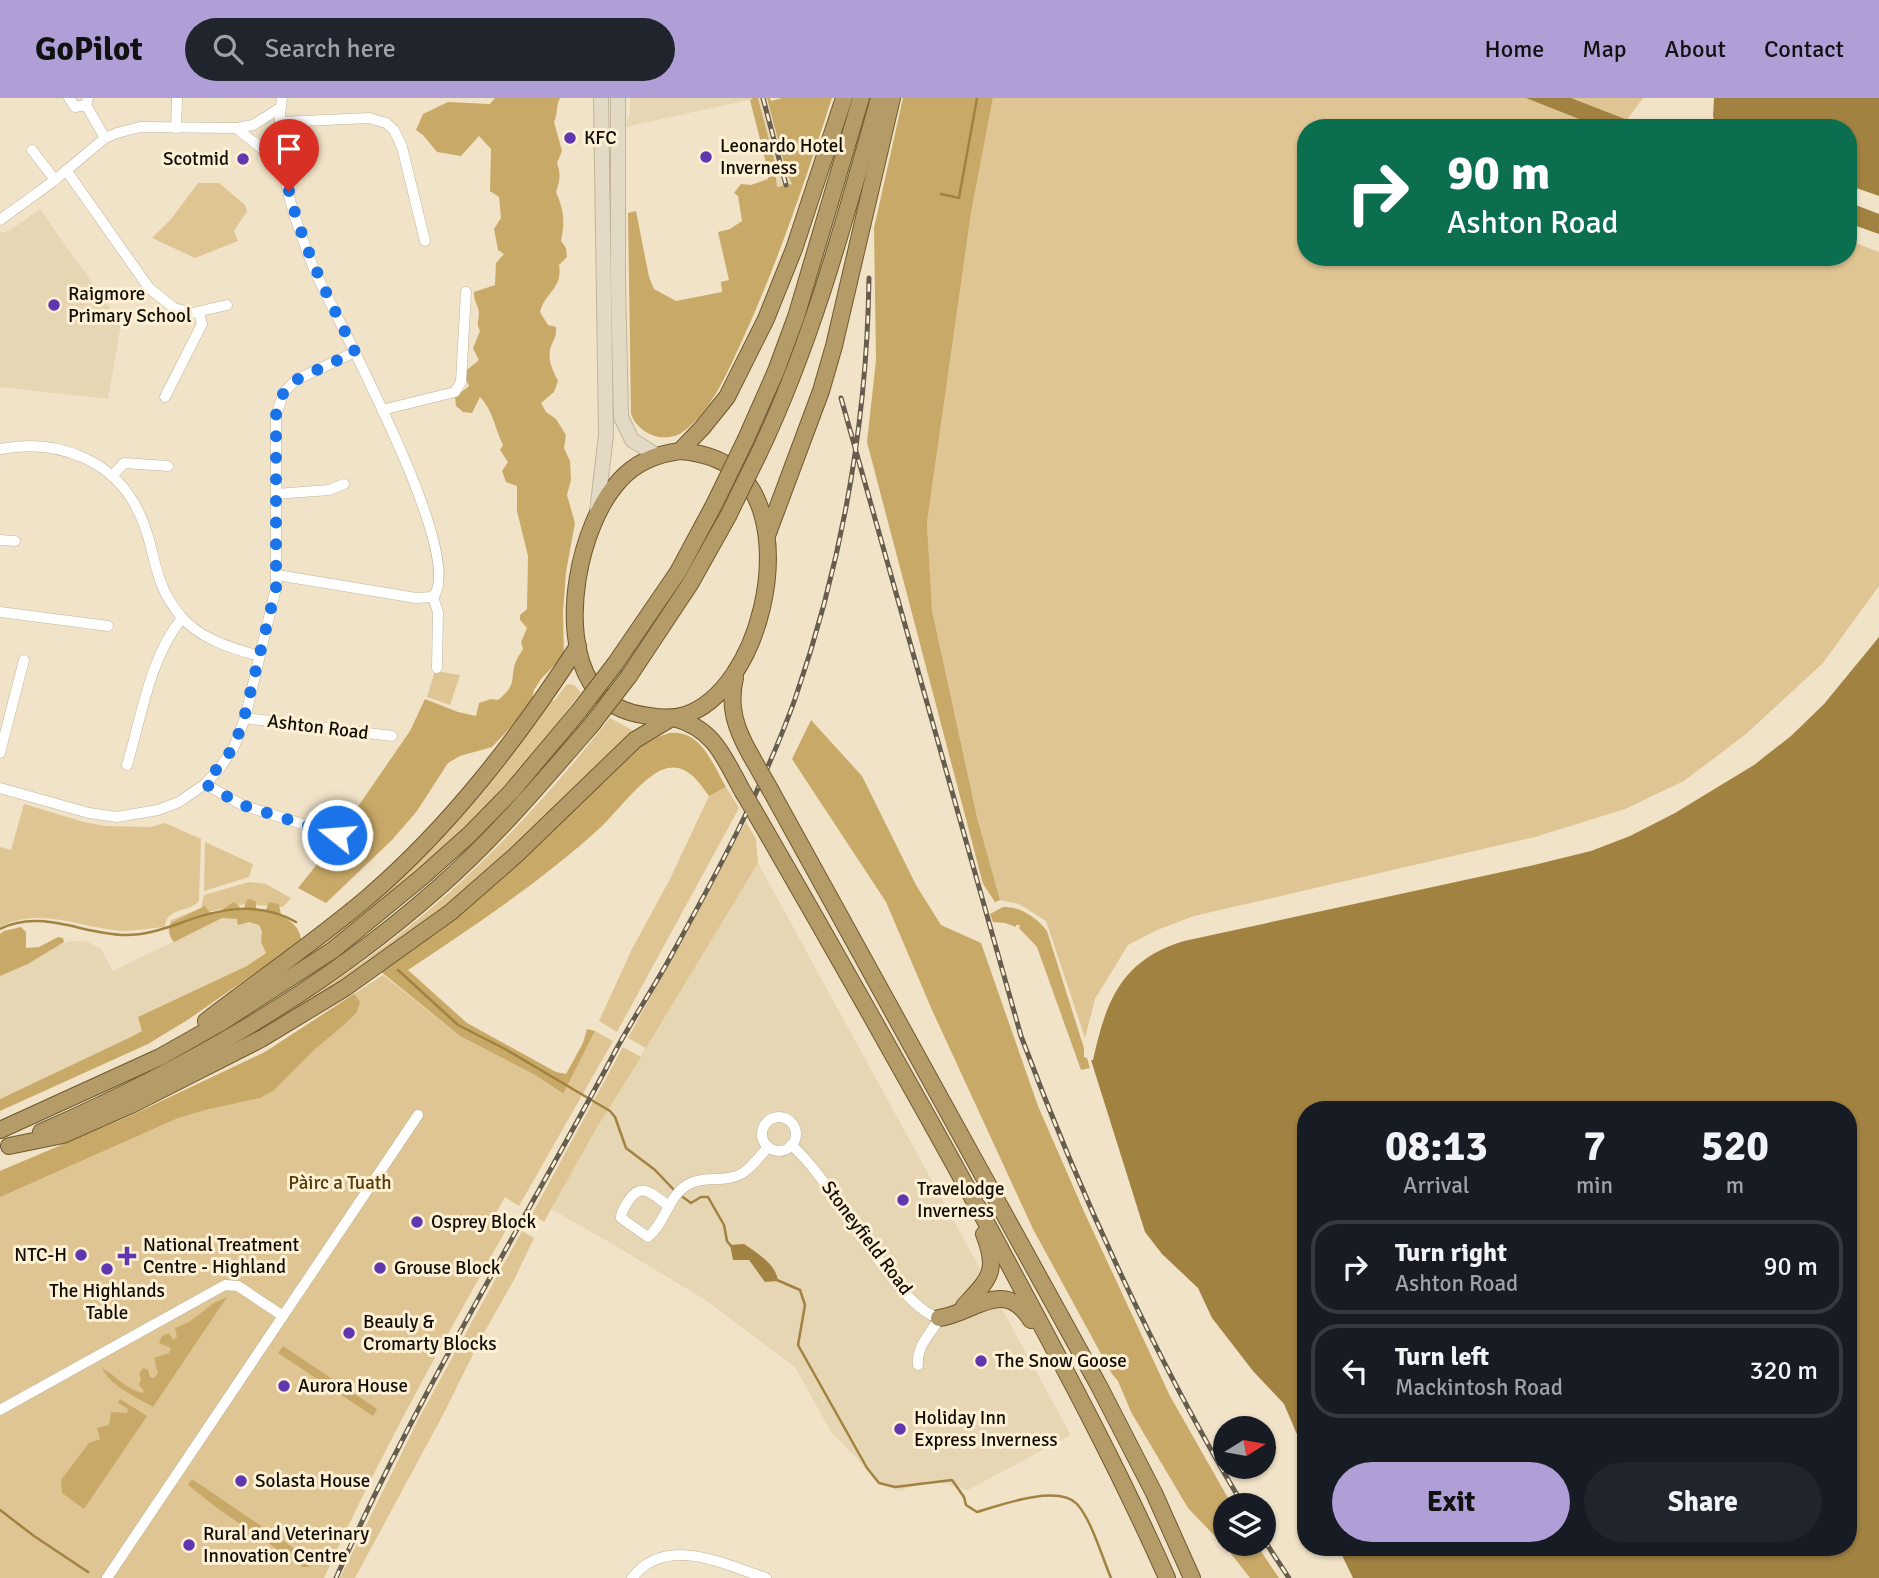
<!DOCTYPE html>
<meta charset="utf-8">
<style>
:root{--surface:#171b24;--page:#20242c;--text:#f1f3f6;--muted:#9ea1a6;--line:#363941;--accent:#b09ed6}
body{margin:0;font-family:Signika,sans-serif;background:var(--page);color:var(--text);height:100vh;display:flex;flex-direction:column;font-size:26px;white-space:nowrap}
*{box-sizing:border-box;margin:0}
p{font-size:23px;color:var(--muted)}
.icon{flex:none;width:38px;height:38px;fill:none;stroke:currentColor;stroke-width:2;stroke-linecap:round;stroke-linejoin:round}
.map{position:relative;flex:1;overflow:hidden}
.side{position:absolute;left:1297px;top:1003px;width:560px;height:455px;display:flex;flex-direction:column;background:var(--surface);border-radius:28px;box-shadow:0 2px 5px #0004}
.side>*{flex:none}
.hud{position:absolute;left:1297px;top:21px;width:560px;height:147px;border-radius:28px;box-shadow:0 2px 5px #0004;background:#0b6e4f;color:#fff;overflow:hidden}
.needle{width:46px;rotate:79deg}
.tools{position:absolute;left:1213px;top:1318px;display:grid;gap:14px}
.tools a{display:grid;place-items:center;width:63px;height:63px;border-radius:50%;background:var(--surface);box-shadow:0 2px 5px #0004;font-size:35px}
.pin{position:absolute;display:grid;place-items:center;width:60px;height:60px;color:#fff;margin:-72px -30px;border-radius:50% 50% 50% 0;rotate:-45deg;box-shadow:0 0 7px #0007}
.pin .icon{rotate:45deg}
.me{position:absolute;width:77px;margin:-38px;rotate:287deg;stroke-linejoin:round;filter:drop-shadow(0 0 5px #0008)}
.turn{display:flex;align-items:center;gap:24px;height:147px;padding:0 35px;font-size:32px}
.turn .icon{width:91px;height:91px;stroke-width:2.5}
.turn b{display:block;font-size:49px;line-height:60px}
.eta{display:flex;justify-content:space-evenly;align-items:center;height:119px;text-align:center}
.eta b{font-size:42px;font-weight:700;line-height:49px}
.action{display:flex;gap:14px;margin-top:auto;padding:14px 35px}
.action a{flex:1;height:80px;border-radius:42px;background:var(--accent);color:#111;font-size:28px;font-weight:700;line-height:80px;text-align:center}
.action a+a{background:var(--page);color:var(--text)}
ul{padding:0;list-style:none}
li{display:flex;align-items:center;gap:21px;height:94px;margin:0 14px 10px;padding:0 21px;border:4px solid var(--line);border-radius:28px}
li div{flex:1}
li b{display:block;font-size:26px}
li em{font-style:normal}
header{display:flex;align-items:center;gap:42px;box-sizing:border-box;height:98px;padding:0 35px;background:var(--accent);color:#111}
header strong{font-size:33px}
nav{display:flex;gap:38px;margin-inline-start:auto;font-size:24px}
.search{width:490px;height:63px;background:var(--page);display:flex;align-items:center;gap:18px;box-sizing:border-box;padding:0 24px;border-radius:38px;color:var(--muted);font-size:26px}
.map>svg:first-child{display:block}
.built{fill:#e7d6b4}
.green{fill:#dfc593}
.forest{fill:#c9a968}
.water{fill:#a18241}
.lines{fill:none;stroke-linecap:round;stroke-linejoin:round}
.stream{stroke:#a18241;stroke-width:2.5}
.minor-casing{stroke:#c1b49a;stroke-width:11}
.secondary-casing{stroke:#c1b49a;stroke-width:16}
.trunk-casing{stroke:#6f592d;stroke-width:18}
.minor{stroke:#fff;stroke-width:10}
.secondary{stroke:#e3dac6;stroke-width:14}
.trunk{stroke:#b49b68;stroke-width:16}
.rail-casing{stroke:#655d4d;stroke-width:5}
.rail{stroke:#fef0d5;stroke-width:2.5;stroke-dasharray:8;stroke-linecap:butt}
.trunk-bridge-casing{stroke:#6f592d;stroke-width:18;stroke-linecap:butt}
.trunk-bridge{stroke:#b49b68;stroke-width:16}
.route{stroke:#1a73e8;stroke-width:12;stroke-dasharray:0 21.6}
.poi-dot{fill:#6037af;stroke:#fef0d5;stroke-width:2.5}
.labels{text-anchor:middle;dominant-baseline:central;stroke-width:6;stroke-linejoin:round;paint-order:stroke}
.poi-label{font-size:19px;fill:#130e05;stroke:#fef0d5;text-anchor:start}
.street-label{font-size:19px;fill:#130e05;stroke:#fef0d5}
.park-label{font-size:19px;fill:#533c06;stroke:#fef0d5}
</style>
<header>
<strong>GoPilot</strong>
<div class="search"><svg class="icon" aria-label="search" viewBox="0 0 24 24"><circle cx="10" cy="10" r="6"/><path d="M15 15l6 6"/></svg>Search here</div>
<nav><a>Home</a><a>Map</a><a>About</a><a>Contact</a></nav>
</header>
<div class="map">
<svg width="1879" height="1480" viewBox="0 0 1879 1480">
<rect width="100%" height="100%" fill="#f1e3c8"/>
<g class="built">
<polygon points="630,0 753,0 753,1 625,29 630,16"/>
<polygon points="758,0 767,0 787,76 792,86 777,89 769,44"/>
<polygon points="40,111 121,226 108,301 0,289 0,135 9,133"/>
<polygon points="758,765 1071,1337 968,1392 948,1386 928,1383 899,1393 882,1386 831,1334 795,1269 707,1203 609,1144 551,1111 596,1031"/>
<polygon points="251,817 283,852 264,865 133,938 0,1001 0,878 28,866 58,847 72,843 88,844 101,851 113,873 222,820"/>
</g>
<g class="green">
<polygon points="993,0 1643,0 1621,30 1306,30 1306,159 1848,159 1848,142 1879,154 1879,488 1823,565 1746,636 1684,683 1625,711 1535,739 1194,818 1157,832 1128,847 1095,901 1085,940 1046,823 1019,806 1000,802 977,719 932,512 927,425 971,115"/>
<polygon points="198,85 219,85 245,107 247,113 234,133 238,143 195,160 152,140 172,120"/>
<polygon points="435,573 460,577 450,607 427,599"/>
<path d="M567,586L574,587L581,594C501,702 402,799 290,872V870L432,751L509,661L550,601L554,603Z"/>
<path d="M610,620L636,634L487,776L403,844L296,912L297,908C323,890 351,873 376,854C465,789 542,706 610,620Z"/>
<polygon points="726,689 739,710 617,934 599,923 632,851 670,781 709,698"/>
<path d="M24,706L84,724L105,728L151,729L165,725L201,741L199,803C189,815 166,809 165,829C151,830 136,833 122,833C80,830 41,808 0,829V749L11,752Z"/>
<polygon points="746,724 756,741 758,765 646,950 628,940"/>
<polygon points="205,744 253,766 249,779 204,793"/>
<polygon points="249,784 266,786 291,800 283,809 245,806 212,813 170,827 171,822 201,810 204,797"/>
<path d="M383,877L460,938L535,977L562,996L595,933L613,943L519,1108L505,1099L496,1115L510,1125C444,1242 379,1358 324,1480H0V1073L130,1018L265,954Z"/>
<polygon points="623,949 641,959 596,1031 544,1124 532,1116"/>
<polygon points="522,1133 534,1140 514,1182 481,1240 444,1315 355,1480 340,1480 419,1320"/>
</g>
<g class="forest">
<path d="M495,0H560C556,7 558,16 554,24L562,53L557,65C561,76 560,83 556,94C564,112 565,124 561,143L566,150L567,159L559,167C563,191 545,194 540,214L548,227L556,229C557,240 552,243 550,252C548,264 553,273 558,283L554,294L541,305L546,314L556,321L566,337L564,350L570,363L571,382L567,397L575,425L566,474L563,514L564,557L541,581L534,592L530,609L492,649L460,658L448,665L417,713L392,742L326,805L298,790L326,755L410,633L425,601L458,614L476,618L479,605L491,601L498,602C520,584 508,581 517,561C518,558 521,555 523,551L521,544L527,530L520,522V517L527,511L528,458L517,413V388L506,384L502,373L508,364L500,352L503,347C495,331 493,312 480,299L472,315L463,314L456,308L455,299L469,288L466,281L467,272L479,262L473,250L480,233C475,224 481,219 478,210C476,204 474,202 474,194L495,187L496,165L504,156L498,152L494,131L501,120L499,99L490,93L491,51L479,38L461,58L437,54L423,37L416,32L423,16L448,4L490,6Z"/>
<path d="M753,0H758L774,61L777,89L792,86L787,76L767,0H770L771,3L782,0H832C805,83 778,165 741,245C727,275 712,312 684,333C677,339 667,340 659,339C647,337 635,328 631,316L628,115L636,113L649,179L654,191L676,203L722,194L721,184L729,182L718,134L730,131L742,123L738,98L734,95L741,86L751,87L768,81L769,77L750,2Z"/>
<polygon points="903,0 993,0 971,115 927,425 932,512 977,719 1000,802 995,804 983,786 867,344 876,262 874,130"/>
<polygon points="811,622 862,678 916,787 941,827 981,845 1038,1008 1086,1118 1170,1298 1232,1407 1225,1407 1225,1446 1256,1446 1279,1480 1250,1480 1229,1453 1188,1410 1131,1314 1118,1283 1112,1276 1033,1131 932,912 886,804 792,661"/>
<path d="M669,635C701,631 712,665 726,689L709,698C699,684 687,666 668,670C646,674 618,713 601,729C542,783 474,828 408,872L467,925L556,974L566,976L583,945L587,931L595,933L563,996L535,977L460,938L380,873L502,778L636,651L658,639Z"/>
<path d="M250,801L256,804V810L265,814L269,804L279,806L281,817C291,824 299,828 301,841L298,845L189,921L148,946L0,1013V1001L133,938L142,933L138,919L247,868L266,855L261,844L262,833L259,827L249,824L238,827L237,821L222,820L174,844C169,838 167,831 171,825L205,808L211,816H215L234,804L243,812L247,802Z"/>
<path d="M1003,809C1020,808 1037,820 1047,833L1084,950V959L1087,960L1090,970L1081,972L1037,849L1019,830L1020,827H1016V829L1005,825L993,824L990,816Z"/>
<polygon points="21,829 26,834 26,850 39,849 58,839 63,840 64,844 28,866 0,878 0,836 4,833"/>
<polygon points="354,896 360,904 357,914 345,926 314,952 273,993 260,1000 205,1012 178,1020 0,1099 0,1073 130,1018 265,954"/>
<path d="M227,1199L153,1309C136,1299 110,1288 102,1270C115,1277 126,1291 142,1295L144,1293L139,1287L141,1281L139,1276L143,1270L148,1272L150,1279L154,1280L158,1275L154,1260L169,1255L171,1250L159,1245L162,1238L169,1235L173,1242L177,1239L175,1230L189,1224L214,1205Z"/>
<polygon points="283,1248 377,1311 373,1318 278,1255"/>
<polygon points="120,1301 147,1318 84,1411 62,1395 61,1382 89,1345 100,1341 97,1330 109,1327 111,1314 127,1315 128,1311 118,1305"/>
<polygon points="192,1381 298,1453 306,1460 309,1469 303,1469 217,1410 188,1387"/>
</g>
<g class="water">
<polygon points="1526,0 1571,0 1648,30 1602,30"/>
<polygon points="1714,0 1879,0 1879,98 1848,87 1848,30 1716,30 1713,18"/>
<polygon points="1848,104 1879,116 1879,136 1848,125"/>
<path d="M1879,539V1480H1353L1338,1449H1848V1012H1306L1305,1355L1284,1306L1253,1273L1212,1220L1198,1190L1162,1156L1145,1134L1091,962H1093C1106,903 1121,862 1184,843L1534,767L1591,753L1630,738L1675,715L1754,667L1791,638L1824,606Z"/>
<path d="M744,1146C757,1155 776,1166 778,1183L765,1184L749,1162H733L730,1147Z"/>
</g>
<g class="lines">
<g class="stream">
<polyline points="941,96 959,100 977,0"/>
<path d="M0,831C42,810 83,837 126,837C144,837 160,832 178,826C217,811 258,802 296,824"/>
<polyline points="398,872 458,927 505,951 610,1013 615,1019 626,1050 655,1072 675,1093"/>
<polyline points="680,1097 691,1105 701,1099 708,1099 724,1127 727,1143 731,1148"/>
<path d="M777,1182L800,1192L805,1207L798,1247L867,1370L879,1385L895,1389L952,1382L964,1399L966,1407L977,1414C1000,1407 1058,1386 1077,1406C1092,1423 1102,1459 1111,1480"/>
<polyline points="0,1412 34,1438 88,1474"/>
</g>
<defs>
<g id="minor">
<polyline points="69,0 75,9 86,7"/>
<polyline points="88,0 86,7 105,40"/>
<path d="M282,0C275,40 286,98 301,136C305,147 309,159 314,171C336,221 468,459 433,499"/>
<polyline points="280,24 369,20 386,25 394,32 402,49 425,143"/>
<polyline points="176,30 177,0"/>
<polyline points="236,30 284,68"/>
<polyline points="32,52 55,82"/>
<polyline points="66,72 149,190 174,210 192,215 227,207"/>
<polyline points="0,122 55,82 105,40 117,35 140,29 236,30 253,27 280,10"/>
<polyline points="165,299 202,226 199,215"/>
<polyline points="382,312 455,294 461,284 466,194"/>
<path d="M0,351C58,340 117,362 141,419C157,455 152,484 180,517C199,541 231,550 259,558"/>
<polyline points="112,378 124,365 168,368"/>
<polyline points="276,396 329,392 344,386"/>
<polyline points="0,442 15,443"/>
<polyline points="277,477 416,500 433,499"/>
<polyline points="433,499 438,514 437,570"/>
<polyline points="0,514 108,528"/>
<polyline points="245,620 392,638"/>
<polyline points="0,655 24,562"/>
<path d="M127,667C142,618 149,561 182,520"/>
<polyline points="205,686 242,707 337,737"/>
<polyline points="0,690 89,715 117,719 158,712 179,704 205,686 220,670 234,649 245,620 276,490 276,317 284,294 296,282 355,254"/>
<circle cx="779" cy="1036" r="17"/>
<path d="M791,1047C835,1083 894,1208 939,1220C931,1237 916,1247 918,1267"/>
<path d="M668,1107C651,1096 641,1082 627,1105C624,1110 621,1114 621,1120L648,1139C665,1125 668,1099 687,1087C703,1077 725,1085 741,1076C752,1070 760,1058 768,1049"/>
<polyline points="0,1312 225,1187 238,1188 283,1218"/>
<polyline points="107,1480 418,1017"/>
<path d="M632,1480C666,1436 723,1466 766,1480"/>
</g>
<g id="secondary">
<polyline points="618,0 618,184 621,319 632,342 656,357"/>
<polyline points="597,414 606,337 601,0"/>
</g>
<g id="trunk">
<polyline points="746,341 776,273 796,219 861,0"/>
<path d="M680,353C703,355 726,361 742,379C796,436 760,592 685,617C673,621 661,620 649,618C624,615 605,606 591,585C558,533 579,426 620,382C636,364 657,356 680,353Z"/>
<polyline points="680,353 702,330 727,299 766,221 794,151 844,0"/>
<path d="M759,355C813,241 845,121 879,0"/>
<polyline points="768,435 821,293 834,248 892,0"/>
<polyline points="615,566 678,474 715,405"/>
<polyline points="629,578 690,486 728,418"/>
<path d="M735,580C728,609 736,631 750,656"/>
<path d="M674,620C715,631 724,660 743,694"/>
<polyline points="771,693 1099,1288 1154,1395 1192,1480"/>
<path d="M753,711C834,851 914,993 992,1135C1053,1249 1115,1362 1167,1480"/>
<path d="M206,923C259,882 315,844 367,800C451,728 518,640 578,548"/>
<polyline points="0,1032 160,959 222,924 333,852 422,779 470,736 511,694 579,613"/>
<path d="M41,1034C185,971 319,895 437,791C494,741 543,683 593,625"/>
<polyline points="9,1048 63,1037 131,1007 261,941 345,890 451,814 516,757 635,642 670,621"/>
<path d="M964,1208C989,1181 999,1174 984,1136"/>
<path d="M939,1220C973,1216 1004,1178 1031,1222"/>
</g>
</defs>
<use href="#minor" class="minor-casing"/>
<use href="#secondary" class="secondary-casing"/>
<use href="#trunk" class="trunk-casing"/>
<use href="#minor" class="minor"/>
<use href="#secondary" class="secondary"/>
<use href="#trunk" class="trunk"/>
<defs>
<g id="rail">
<polyline points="763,0 786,87"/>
<path d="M841,300L1021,938C1082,1101 1154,1258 1243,1407"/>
<polyline points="1264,1442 1289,1480"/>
<path d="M336,1480C417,1297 523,1127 617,950C634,919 654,889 671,858C717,775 763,690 795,601C842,465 867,324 869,180"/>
</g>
</defs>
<use href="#rail" class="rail-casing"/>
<use href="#rail" class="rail"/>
<defs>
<g id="trunk-bridge">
<polyline points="715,405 746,341"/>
<polyline points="728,418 759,355"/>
<polyline points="579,613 615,566"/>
<polyline points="593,625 629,578"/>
<polyline points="750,656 771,693"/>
<polyline points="743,694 753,711"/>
</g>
</defs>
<use href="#trunk-bridge" class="trunk-bridge-casing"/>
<use href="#trunk-bridge" class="trunk-bridge"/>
</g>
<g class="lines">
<path class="route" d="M289,93C303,150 329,201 355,254L296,282L284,293L276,317V490L244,620L234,649L205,686L242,707L337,737"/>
</g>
<g class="poi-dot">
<circle cx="570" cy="40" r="7"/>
<circle cx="706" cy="59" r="7"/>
<circle cx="243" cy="61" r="7"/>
<circle cx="54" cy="207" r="7"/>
<circle cx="903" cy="1102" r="7"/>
<circle cx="417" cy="1124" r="7"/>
<circle cx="81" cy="1157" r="7"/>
<path d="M123.5 1147.5h7v7h7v7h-7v7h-7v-7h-7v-7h7z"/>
<circle cx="380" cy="1170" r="7"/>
<circle cx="107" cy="1171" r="7"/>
<circle cx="349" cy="1235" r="7"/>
<circle cx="981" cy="1263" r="7"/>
<circle cx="284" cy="1288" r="7"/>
<circle cx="900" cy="1331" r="7"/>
<circle cx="241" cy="1383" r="7"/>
<circle cx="189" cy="1447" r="7"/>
</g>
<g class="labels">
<g class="poi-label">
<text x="584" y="40">KFC</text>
<text x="720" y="48">Leonardo Hotel<tspan x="720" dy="22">Inverness</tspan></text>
<text x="229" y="61" text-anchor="end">Scotmid</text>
<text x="68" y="196">Raigmore<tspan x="68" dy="22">Primary School</tspan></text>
<text x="917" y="1091">Travelodge<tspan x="917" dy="22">Inverness</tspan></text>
<text x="431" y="1124">Osprey Block</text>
<text x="143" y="1147">National Treatment<tspan x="143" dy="22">Centre - Highland</tspan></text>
<text x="67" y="1157" text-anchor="end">NTC-H</text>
<text x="394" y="1170">Grouse Block</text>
<text x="107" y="1193" text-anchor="middle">The Highlands<tspan x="107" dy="22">Table</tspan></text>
<text x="363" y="1224">Beauly &amp;<tspan x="363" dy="22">Cromarty Blocks</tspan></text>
<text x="995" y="1263">The Snow Goose</text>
<text x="298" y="1288">Aurora House</text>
<text x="914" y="1320">Holiday Inn<tspan x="914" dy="22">Express Inverness</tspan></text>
<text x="255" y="1383">Solasta House</text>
<text x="203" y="1436">Rural and Veterinary<tspan x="203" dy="22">Innovation Centre</tspan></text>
</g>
<g class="street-label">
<text transform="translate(318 629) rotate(7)">Ashton Road</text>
<text transform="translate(867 1140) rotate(53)">Stoneyfield Road</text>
</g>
<g class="park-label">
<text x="340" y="1085">Pàirc a Tuath</text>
</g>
</g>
</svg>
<div class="tools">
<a><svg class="needle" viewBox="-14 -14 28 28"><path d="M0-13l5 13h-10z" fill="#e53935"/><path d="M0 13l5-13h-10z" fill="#9ea1a6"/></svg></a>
<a><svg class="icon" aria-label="layers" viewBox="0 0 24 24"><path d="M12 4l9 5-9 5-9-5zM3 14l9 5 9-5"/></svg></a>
</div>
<div class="pin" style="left:289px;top:93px;background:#d93025"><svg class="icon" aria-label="arrive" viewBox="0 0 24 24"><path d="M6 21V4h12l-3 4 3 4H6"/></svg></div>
<svg class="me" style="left:337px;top:737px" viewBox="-20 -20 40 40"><circle r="17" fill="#1a73e8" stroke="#fff" stroke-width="3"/><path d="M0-11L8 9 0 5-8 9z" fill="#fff"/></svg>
<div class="hud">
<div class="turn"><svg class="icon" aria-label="right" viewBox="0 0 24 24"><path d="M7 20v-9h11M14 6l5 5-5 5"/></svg><div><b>90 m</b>Ashton Road</div></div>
</div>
<section class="side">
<div class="eta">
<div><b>08:13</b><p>Arrival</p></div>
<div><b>7</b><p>min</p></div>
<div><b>520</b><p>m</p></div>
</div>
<ul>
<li><svg class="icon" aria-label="right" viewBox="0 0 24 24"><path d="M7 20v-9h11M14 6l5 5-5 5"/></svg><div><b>Turn right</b><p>Ashton Road</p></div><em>90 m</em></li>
<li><svg class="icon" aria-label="left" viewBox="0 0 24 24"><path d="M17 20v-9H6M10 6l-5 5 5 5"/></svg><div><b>Turn left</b><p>Mackintosh Road</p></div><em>320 m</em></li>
</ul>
<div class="action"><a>Exit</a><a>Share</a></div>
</section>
</div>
